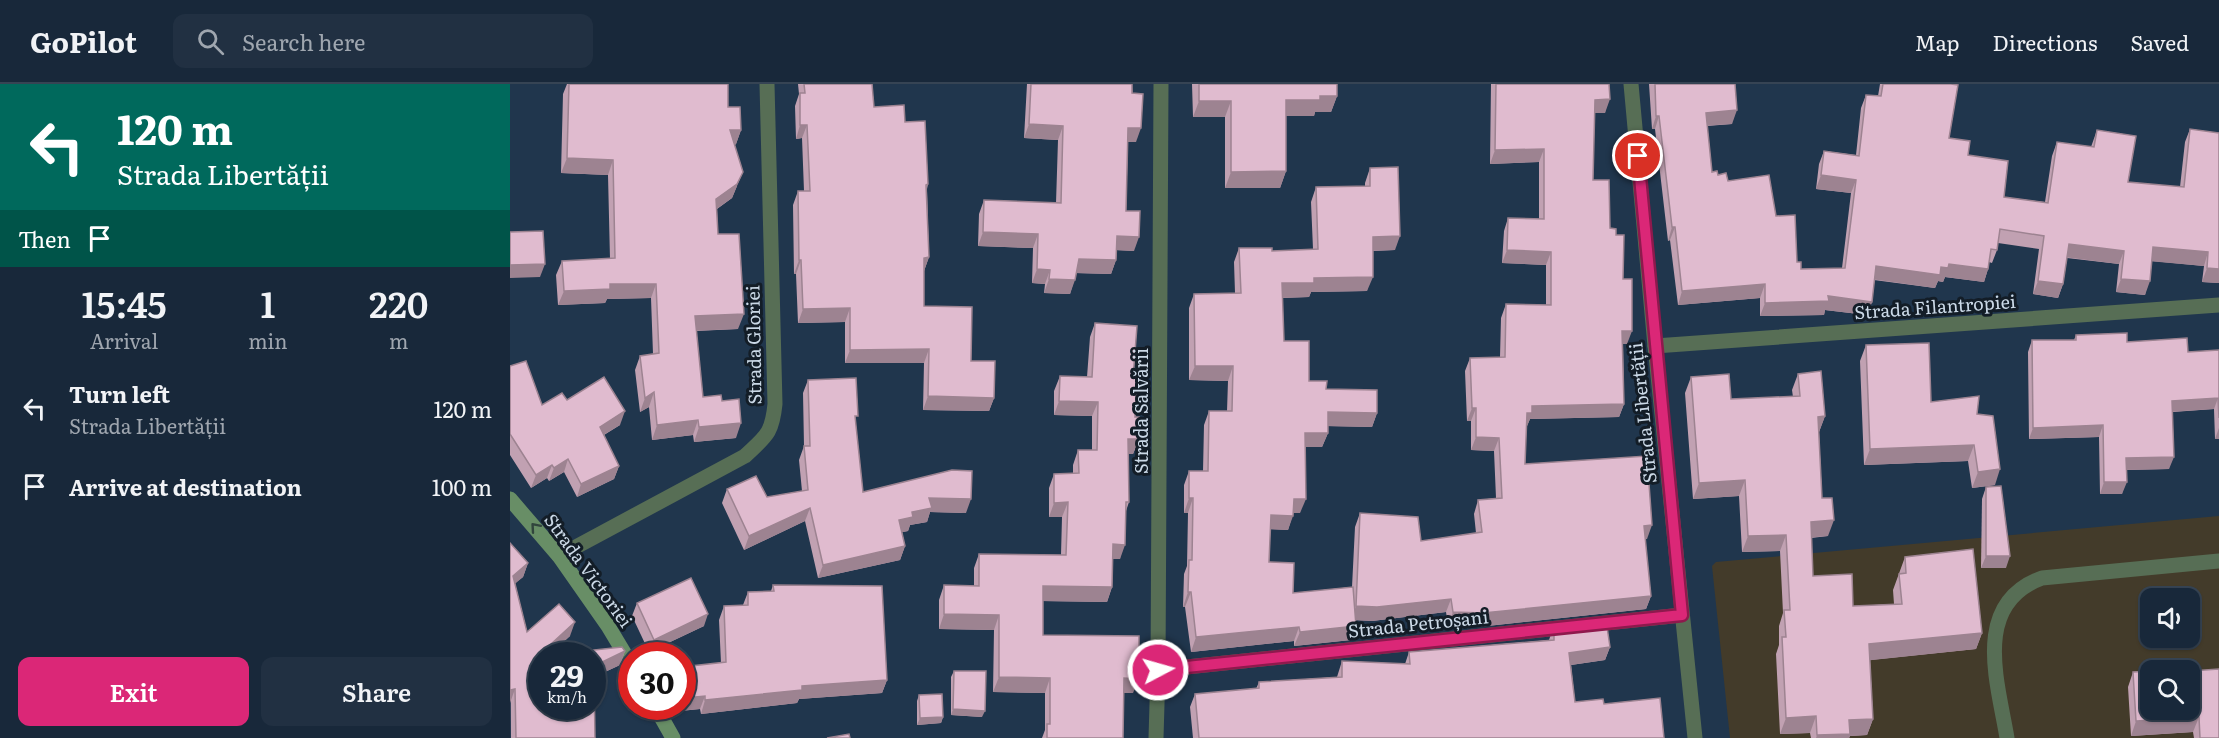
<!DOCTYPE html>
<meta charset="utf-8">
<style>
:root{--surface:#18283a;--page:#213042;--text:#f1f3f6;--muted:#9fa6af;--line:#364454;--accent:#db2777}
body{margin:0;font-family:Literata,serif;background:var(--page);color:var(--text);height:100vh;display:flex;flex-direction:column;font-size:22px;white-space:nowrap}
*{box-sizing:border-box;margin:0}
p{font-size:20px;color:var(--muted)}
.icon{flex:none;width:33px;height:33px;fill:none;stroke:currentColor;stroke-width:2;stroke-linecap:round;stroke-linejoin:round}
.map{position:relative;flex:1;overflow:hidden}
.details{display:flex;flex-direction:column;background:var(--surface);width:510px}
.details>*{flex:none}
.top-card{background:#00695c;color:#fff;overflow:hidden}
.buttons{position:absolute;left:1630px;top:504px;display:grid;gap:12px}
.buttons a{display:grid;place-items:center;width:60px;height:60px;border-radius:12px;background:var(--surface);box-shadow:0 2px 4px #0004,0 0 0 2px var(--line);font-size:30px}
.speed{position:absolute;left:18px;top:558px;display:flex;gap:12px;font-size:30px;font-weight:700;text-align:center}
.speed>*{display:grid;place-content:center;width:78px;height:78px;border-radius:50%;background:var(--surface);box-shadow:0 2px 4px #0004,0 0 0 2px var(--line);line-height:1}
.speed small{font-size:15px;font-weight:400}
.speed .limit{border:9px solid #d22;background:#fff;color:#111}
.pin{position:absolute;display:grid;place-items:center;width:51px;height:51px;color:#fff;margin:-26px;border:3px solid #fff;border-radius:50%;box-shadow:0 2px 6px #0007}
.me{position:absolute;width:66px;margin:-33px;rotate:84deg;stroke-linejoin:round;filter:drop-shadow(0 0 4px #0008)}
.turn{display:flex;align-items:center;gap:21px;height:126px;padding:0 18px;font-size:27px}
.turn .icon{width:78px;height:78px;stroke-width:2.5}
.turn b{display:block;font-size:42px;line-height:51px}
.then{display:flex;align-items:center;height:57px;padding:0 18px;background:#0003;gap:12px;font-size:22px}
.eta{display:flex;justify-content:space-evenly;align-items:center;height:102px;text-align:center}
.eta b{font-size:36px;font-weight:600;line-height:42px}
.button{display:flex;gap:12px;margin-top:auto;padding:12px 18px}
.button a{flex:1;height:69px;border-radius:12px;background:var(--accent);color:#fff;font-size:24px;font-weight:600;line-height:69px;text-align:center}
.button a+a{background:var(--page);color:var(--text)}
ul{padding:0;list-style:none}
li{display:flex;align-items:center;gap:18px;height:78px;padding:0 18px}
li div{flex:1}
li b{display:block;font-size:22px}
li em{font-style:normal}
header{display:flex;align-items:center;gap:36px;box-sizing:border-box;height:84px;padding:0 30px;background:var(--surface);border-bottom:2px solid var(--line)}
header strong{font-size:28px}
nav{display:flex;gap:33px;margin-inline-start:auto;font-size:21px}
.search{width:420px;height:54px;background:var(--page);display:flex;align-items:center;gap:15px;box-sizing:border-box;padding:0 21px;border-radius:12px;color:var(--muted);font-size:22px}
main{display:flex;flex:1;min-height:0}
.map>svg:first-child{display:block}
.medical{fill:#433b2a;fill-rule:evenodd}
.lines{fill:none;stroke-linecap:round;stroke-linejoin:round}
.lane{stroke:#576e55;stroke-width:15}
.street{stroke:#576e55;stroke-width:15}
.secondary{stroke:#688e66;stroke-width:15}
.wall{fill:#c1a1b2}
.shaded-wall{fill:#9d8391}
.building{fill:#e0bbcf;stroke:#9d8391;stroke-width:1.5}
.oneway{stroke:#31453d}
.route-casing{stroke:#8e194d;stroke-width:15}
.route{stroke:#db2777;stroke-width:10}
.labels{text-anchor:middle;dominant-baseline:central;stroke-width:6;stroke-linejoin:round;paint-order:stroke}
.street-label{font-size:18px;fill:#cbd9e7;stroke:#131d27}
</style>
<header>
<strong>GoPilot</strong>
<div class="search"><svg class="icon" aria-label="search" viewBox="0 0 24 24"><circle cx="10" cy="10" r="6"/><path d="M15 15l6 6"/></svg>Search here</div>
<nav><a>Map</a><a>Directions</a><a>Saved</a></nav>
</header>
<main>
<section class="details">
<div class="top-card">
<div class="turn"><svg class="icon" aria-label="left" viewBox="0 0 24 24"><path d="M17 20v-9H6M10 6l-5 5 5 5"/></svg><div><b>120 m</b>Strada Libertății</div></div>
<div class="then">Then<svg class="icon" aria-label="arrive" viewBox="0 0 24 24"><path d="M6 21V4h12l-3 4 3 4H6"/></svg></div>
</div>
<div class="eta">
<div><b>15:45</b><p>Arrival</p></div>
<div><b>1</b><p>min</p></div>
<div><b>220</b><p>m</p></div>
</div>
<ul>
<li><svg class="icon" aria-label="left" viewBox="0 0 24 24"><path d="M17 20v-9H6M10 6l-5 5 5 5"/></svg><div><b>Turn left</b><p>Strada Libertății</p></div><em>120 m</em></li>
<li><svg class="icon" aria-label="arrive" viewBox="0 0 24 24"><path d="M6 21V4h12l-3 4 3 4H6"/></svg><div><b>Arrive at destination</b></div><em>100 m</em></li>
</ul>
<div class="button"><a>Exit</a><a>Share</a></div>
</section>
<div class="map">
<svg width="1709" height="654" viewBox="0 0 1709 654">
<rect width="100%" height="100%" fill="#20364d"/>
<path class="medical" d="M1709,432V654H1220L1202,482L1206,478ZM1641,514H1680V554H1641ZM1641,586H1680V626H1641Z"/>
<g class="lines">
<path class="lane" d="M1497,654C1488,599 1461,520 1532,494L1709,477"/>
<g class="street">
<polyline points="1121,0 1145,262 1185,654"/>
<polyline points="1145,262 1709,221"/>
<path d="M49,472L235,372C256,352 262,350 265,320L257,0"/>
<polyline points="648,586 1172,531"/>
<polyline points="646,654 648,586 651,0"/>
</g>
<g class="secondary">
<polyline points="0,415 49,472 98,542 122,582"/>
<polyline points="145,622 163,654"/>
</g>
</g>
<g class="wall">
<polygon points="57,0 218,0 218,23 231,46 226,60 225,61 227,102 222,114 207,125 208,150 228,245 186,247 193,313 212,317 226,354 184,358 183,351 142,356 139,323 130,328 125,286 130,272 143,270 141,214 97,215 95,219 48,221 46,191 52,177 100,175 98,91 51,89 53,10"/>
<polygon points="288,0 362,0 364,23 395,38 418,100 417,105 419,173 414,187 414,222 461,277 484,314 479,327 413,326 414,279 335,279 335,238 288,239 286,190 284,190 283,121 288,107 294,107 292,54 286,55 285,22 289,10"/>
<polygon points="517,0 622,0 626,58 618,58 616,127 624,167 607,166 606,176 601,190 566,189 560,210 534,209 535,200 522,199 523,164 468,162 469,130 474,116 546,119 548,56 514,54"/>
<polygon points="682,0 827,0 827,12 821,28 805,28 804,32 776,32 776,87 770,104 715,104 715,33 683,33"/>
<polygon points="981,0 1099,0 1095,29 1084,29 1083,96 1100,144 1106,151 1113,195 1117,260 1113,260 1114,320 1109,333 1020,335 1017,342 1016,342 1015,380 1137,455 1135,455 1141,512 1136,525 968,543 938,541 936,528 862,537 846,536 846,542 841,556 784,562 784,557 681,568 675,523 673,523 674,490 677,482 678,429 674,429 674,401 679,387 693,387 694,341 699,327 717,327 718,297 679,296 679,224 684,210 725,209 724,178 729,164 762,167 803,165 801,118 806,103 855,102 855,99 860,84 885,166 863,167 857,207 801,208 799,213 772,214 774,257 799,297 867,329 862,343 818,342 818,349 812,363 796,363 790,429 783,429 778,446 760,445 759,478 783,509 842,503 845,443 850,429 911,457 966,449 964,430 968,416 986,414 984,367 961,366 961,337 957,337 955,287 960,274 990,273 991,234 996,220 1036,221 1036,181 992,179 994,147 998,134 1029,135 1029,78 980,80"/>
<polygon points="1139,0 1225,0 1222,40 1197,42 1202,88 1218,97 1266,132 1287,178 1291,185 1332,184 1341,109 1306,105 1309,80 1314,67 1346,71 1351,24 1356,11 1368,12 1370,0 1441,0 1439,54 1458,71 1494,113 1535,118 1542,72 1547,58 1581,63 1587,46 1618,98 1670,103 1675,58 1680,45 1709,49 1709,199 1692,198 1694,182 1642,177 1635,211 1606,208 1609,180 1557,174 1553,200 1548,214 1523,210 1529,165 1488,159 1487,166 1482,179 1479,178 1478,185 1474,198 1435,193 1433,198 1428,197 1425,204 1364,196 1362,218 1357,231 1315,226 1314,231 1250,232 1250,214 1168,221 1160,156 1158,157 1145,45 1142,45"/>
<polygon points="585,239 623,294 625,333 629,355 623,370 619,370 619,418 616,427 610,475 603,475 602,503 597,518 533,517 533,551 623,609 614,609 613,654 532,654 535,646 535,609 483,608 484,546 429,545 429,516 434,501 464,502 464,484 469,470 551,471 552,433 539,433 539,404 544,390 563,390 563,381 568,366 582,366 582,332 544,331 544,307 550,292 577,293 580,253"/>
<polygon points="1566,251 1678,268 1709,266 1709,355 1705,355 1704,325 1663,328 1659,385 1616,386 1612,410 1590,410 1589,353 1519,355 1518,268 1522,256 1564,256"/>
<polygon points="1356,261 1421,318 1467,330 1485,401 1462,404 1458,377 1354,381 1350,277"/>
<polygon points="0,282 32,321 57,316 110,341 94,351 109,382 104,395 67,413 54,388 39,397 37,394 21,404 0,371"/>
<polygon points="1288,290 1315,332 1309,348 1312,414 1318,452 1301,454 1303,492 1343,522 1384,520 1383,506 1395,473 1472,549 1466,565 1360,576 1363,635 1357,651 1340,652 1339,654 1301,654 1300,649 1270,650 1266,570 1269,561 1269,542 1273,529 1270,467 1232,468 1229,412 1183,415 1175,309 1181,293 1221,315 1283,313 1282,306"/>
<polygon points="298,296 345,338 353,408 456,429 420,428 417,438 400,441 398,447 392,448 395,462 390,476 308,494 295,437 234,466 212,419 217,405 257,413 292,407 289,376 294,362 293,309"/>
<polygon points="1476,403 1496,484 1471,484 1472,415"/>
<polygon points="0,459 18,479 13,493 5,499 17,548 60,552 40,570 115,567 110,581 84,593 85,654 1,654"/>
<polygon points="263,501 377,596 372,609 289,615 287,619 191,630 190,625 170,627 170,622 172,622 172,583 211,579 209,536 214,522 233,521 238,508 261,507"/>
<polygon points="127,519 194,542 139,568 122,532"/>
<polygon points="1044,541 1100,563 1095,576 1061,581 1065,618 1094,620 1154,654 683,654 680,623 685,610 746,605 749,598 827,593 832,577 895,580 899,568 1039,556"/>
<polygon points="444,587 472,633 441,631 441,593"/>
<polygon points="1681,587 1709,654 1684,654 1683,648 1621,652 1618,603 1623,588"/>
<polygon points="409,611 433,633 431,639 407,641 407,617"/>
</g>
<g class="shaded-wall">
<polygon points="810,12 827,12 821,28 805,28 804,32 770,32 776,16"/>
<polygon points="1100,15 1095,29 1080,29 1085,16"/>
<polygon points="689,17 721,17 715,33 683,33"/>
<polygon points="1227,26 1222,40 1191,42 1196,29"/>
<polygon points="1146,32 1149,32 1145,45 1142,45"/>
<polygon points="519,40 553,42 548,56 514,54"/>
<polygon points="290,41 297,41 292,54 286,55"/>
<polygon points="618,44 631,44 626,58 613,58"/>
<polygon points="220,46 231,46 226,60 215,61"/>
<polygon points="1034,65 1029,78 980,80 985,66"/>
<polygon points="57,74 103,76 98,91 51,89"/>
<polygon points="776,87 770,104 715,104 721,88"/>
<polygon points="233,88 227,102 222,114 201,129 206,115"/>
<polygon points="1311,91 1346,96 1341,109 1306,105"/>
<polygon points="1162,143 1165,143 1160,156 1158,157"/>
<polygon points="473,148 528,150 523,164 468,162"/>
<polygon points="607,152 629,153 624,167 602,166"/>
<polygon points="890,152 885,166 857,167 863,153"/>
<polygon points="1559,160 1614,167 1609,180 1554,173"/>
<polygon points="1643,163 1698,168 1694,182 1638,177"/>
<polygon points="997,166 1041,168 1036,181 992,179"/>
<polygon points="419,173 414,187 414,174"/>
<polygon points="569,175 606,176 601,190 564,189"/>
<polygon points="289,176 291,176 286,190 284,190"/>
<polygon points="35,180 30,193 0,194 0,181"/>
<polygon points="1439,180 1478,185 1474,198 1435,193 1433,198 1428,197 1425,204 1361,195 1366,182 1431,183"/>
<polygon points="1697,184 1709,185 1709,199 1692,198"/>
<polygon points="527,185 540,186 535,200 522,199"/>
<polygon points="863,193 857,207 801,208 799,213 767,214 772,199 804,194"/>
<polygon points="539,195 565,196 560,210 534,209"/>
<polygon points="1611,195 1640,197 1635,211 1606,208"/>
<polygon points="1528,197 1553,200 1548,214 1523,210"/>
<polygon points="100,200 146,200 141,214 97,215 95,219 48,221 54,207"/>
<polygon points="1255,200 1250,214 1168,221 1172,207"/>
<polygon points="1318,212 1362,218 1357,231 1315,226 1314,231 1250,232 1255,219"/>
<polygon points="340,224 335,238 288,239 293,225"/>
<polygon points="234,230 228,245 179,247 185,232"/>
<polygon points="1112,247 1122,247 1117,260 1108,260"/>
<polygon points="419,265 414,279 335,279 340,266"/>
<polygon points="685,282 723,282 718,297 679,296"/>
<polygon points="144,308 139,323 130,328 135,314"/>
<polygon points="418,312 484,314 479,327 413,326"/>
<polygon points="1708,314 1704,325 1658,328 1662,317"/>
<polygon points="549,317 588,318 582,332 544,331"/>
<polygon points="1114,320 1109,333 1020,335 1017,342 1012,342 1017,329 1022,322"/>
<polygon points="962,324 966,324 961,337 957,337"/>
<polygon points="115,327 110,341 85,356 90,343"/>
<polygon points="818,328 867,329 862,343 813,342"/>
<polygon points="1315,332 1309,348 1302,349 1308,333"/>
<polygon points="188,336 183,351 142,356 147,341"/>
<polygon points="231,339 226,354 184,358 189,343"/>
<polygon points="1593,341 1589,353 1519,355 1523,344"/>
<polygon points="1709,344 1709,355 1705,355"/>
<polygon points="795,349 818,349 812,363 790,363"/>
<polygon points="966,353 989,354 984,367 961,366"/>
<polygon points="618,355 629,355 623,370 613,370"/>
<polygon points="1464,361 1458,377 1354,381 1360,365"/>
<polygon points="1664,373 1659,385 1612,386 1616,374"/>
<polygon points="58,375 54,388 39,397 44,384"/>
<polygon points="42,381 37,394 21,404 26,391"/>
<polygon points="109,382 104,395 67,413 71,400"/>
<polygon points="1490,385 1485,401 1462,404 1468,388"/>
<polygon points="1235,396 1229,412 1183,415 1189,399"/>
<polygon points="1594,398 1617,398 1612,410 1590,410"/>
<polygon points="419,414 461,415 456,429 420,428 417,438 400,441 398,447 384,450 389,436"/>
<polygon points="679,414 683,414 678,429 674,429"/>
<polygon points="784,415 796,415 790,429 779,429"/>
<polygon points="558,418 552,433 539,433 544,419"/>
<polygon points="300,424 295,437 234,466 239,452"/>
<polygon points="761,431 783,432 778,446 755,445"/>
<polygon points="1324,436 1318,452 1295,454 1301,438"/>
<polygon points="1142,441 1137,455 1129,455 1134,442"/>
<polygon points="1276,451 1270,467 1232,468 1238,452"/>
<polygon points="603,460 615,461 610,475 598,475"/>
<polygon points="395,462 390,476 308,494 313,481"/>
<polygon points="1476,472 1500,472 1496,484 1471,484"/>
<polygon points="18,479 13,493 0,504 3,492"/>
<polygon points="533,502 602,503 597,518 528,517"/>
<polygon points="678,508 681,508 675,523 673,523"/>
<polygon points="1141,512 1136,525 968,543 938,541 943,528"/>
<polygon points="941,515 936,528 862,537 841,536 846,522"/>
<polygon points="198,530 194,542 139,568 144,556"/>
<polygon points="434,530 489,531 484,546 429,545"/>
<polygon points="65,538 60,552 38,572 28,572"/>
<polygon points="846,542 841,556 784,562 790,548"/>
<polygon points="789,543 784,557 681,568 686,553"/>
<polygon points="1472,549 1466,565 1353,577 1359,560"/>
<polygon points="1100,563 1095,576 1054,582 1059,569"/>
<polygon points="115,567 110,581 82,594 82,583"/>
<polygon points="489,593 540,594 535,609 483,608"/>
<polygon points="614,594 629,595 623,609 609,609"/>
<polygon points="377,596 372,609 289,615 287,619 191,630 195,616 292,602"/>
<polygon points="5,605 0,619 0,606"/>
<polygon points="195,612 190,625 170,627 175,614"/>
<polygon points="443,625 475,627 472,633 441,631"/>
<polygon points="1306,632 1300,649 1270,650 1276,634"/>
<polygon points="433,633 431,639 407,641 410,634"/>
<polygon points="1689,633 1683,648 1621,652 1626,637"/>
<polygon points="1363,635 1357,651 1340,652 1339,654 1306,654 1307,651 1339,636"/>
</g>
<g class="building">
<polygon points="59,0 218,0 218,23 230,23 231,46 220,46 233,88 227,100 206,115 208,150 229,150 234,230 185,232 193,313 211,311 212,317 229,315 231,339 189,343 188,336 147,341 144,308 135,314 130,272 149,269 146,200 100,200 100,205 54,207 52,177 105,174 103,76 57,74"/>
<polygon points="294,0 362,0 364,23 394,21 395,38 415,37 418,100 416,101 419,173 414,174 414,222 462,223 461,277 485,277 484,314 418,312 419,265 340,266 340,224 293,225 291,176 289,176 288,107 300,107 297,41 290,41 290,9 295,9"/>
<polygon points="521,0 622,0 622,9 633,10 631,44 618,44 616,127 630,127 629,153 607,152 606,176 569,175 565,196 539,195 540,186 527,185 528,150 473,148 474,116 551,119 553,42 519,40"/>
<polygon points="689,0 827,0 827,12 810,12 810,16 776,16 776,87 721,88 721,17 689,17"/>
<polygon points="986,0 1099,0 1100,15 1085,16 1083,96 1099,96 1100,144 1106,145 1106,151 1114,151 1113,195 1122,195 1122,247 1112,247 1114,320 1022,322 1022,329 1017,329 1015,380 1137,372 1142,441 1134,442 1141,512 973,529 943,528 941,515 867,523 846,522 850,429 908,433 911,457 972,448 968,416 992,414 989,354 966,353 966,324 962,324 960,274 995,273 996,220 1041,221 1041,168 997,166 998,134 1034,135 1034,65 985,66"/>
<polygon points="1145,0 1225,0 1227,26 1196,29 1202,88 1207,87 1208,91 1216,89 1218,97 1259,91 1266,132 1285,131 1287,178 1291,178 1291,185 1335,184 1346,96 1311,91 1314,67 1349,72 1356,11 1371,12 1373,0 1441,0 1448,1 1439,54 1460,57 1458,71 1498,77 1494,113 1538,119 1547,58 1584,63 1587,46 1626,52 1618,98 1674,103 1680,45 1709,49 1709,185 1697,184 1698,168 1643,163 1640,197 1611,195 1614,167 1559,160 1553,200 1528,197 1534,152 1490,145 1487,166 1481,165 1478,185 1439,180 1438,184 1431,183 1430,191 1366,182 1362,218 1318,212 1319,217 1255,219 1255,200 1172,207 1165,143 1162,143 1149,32 1146,32"/>
<polygon points="888,83 890,152 863,153 863,193 804,194 804,199 772,199 774,257 799,257 799,297 817,297 816,305 867,306 867,329 818,328 818,349 795,349 796,415 784,415 783,432 761,431 759,478 784,479 783,509 843,503 846,542 790,548 789,543 686,553 681,508 678,508 679,476 682,476 683,414 679,414 679,387 698,387 699,327 722,327 723,282 685,282 684,210 731,209 729,164 762,164 762,167 808,165 806,103 860,102 860,84"/>
<polygon points="33,147 35,180 0,181 0,148"/>
<polygon points="585,239 627,242 623,294 627,294 625,333 629,333 629,355 618,355 619,418 616,418 615,461 603,460 602,503 533,502 533,551 629,552 629,595 614,594 613,654 537,654 537,640 540,640 540,594 489,593 489,531 434,530 434,501 469,502 469,470 556,471 558,418 544,419 544,390 569,389 568,366 587,366 588,318 549,317 550,292 582,293"/>
<polygon points="1617,249 1617,258 1677,254 1678,268 1709,266 1709,334 1708,314 1662,317 1664,373 1616,374 1617,398 1594,398 1593,341 1523,344 1522,256 1566,256 1566,251"/>
<polygon points="1419,259 1421,318 1469,312 1467,330 1483,332 1490,385 1468,388 1464,361 1360,365 1356,261"/>
<polygon points="16,277 32,321 52,309 57,316 94,293 115,327 90,343 109,382 71,400 58,375 44,384 42,381 26,391 0,350 0,282"/>
<polygon points="1311,287 1315,332 1308,333 1312,414 1322,414 1324,436 1301,438 1303,492 1342,490 1343,522 1392,520 1389,490 1396,489 1395,473 1463,465 1472,549 1359,560 1363,635 1339,636 1340,650 1307,651 1306,632 1276,634 1272,553 1276,553 1274,526 1280,526 1276,451 1238,452 1235,396 1189,399 1181,293 1219,290 1221,315 1290,312 1288,290"/>
<polygon points="346,294 348,332 345,332 353,408 442,386 462,387 461,415 419,414 422,424 402,428 403,433 389,436 395,462 313,481 300,424 239,452 217,405 246,392 257,413 298,406 294,362 300,362 298,296"/>
<polygon points="1491,402 1500,472 1476,472 1476,403"/>
<polygon points="0,459 18,479 3,492 17,548 49,520 65,538 28,572 112,563 115,567 82,583 82,572 32,572 32,622 82,622 82,592 84,592 85,654 6,654 5,605 0,606"/>
<polygon points="181,494 198,530 144,556 127,519"/>
<polygon points="263,501 372,502 377,596 292,602 292,606 195,616 195,612 175,614 172,583 216,578 214,522 238,521 238,508 264,507"/>
<polygon points="1096,536 1100,563 1059,569 1065,618 1093,615 1094,620 1150,614 1154,654 689,654 685,610 749,604 749,598 832,593 832,577 900,580 899,568 1044,556 1044,541"/>
<polygon points="1680,584 1681,587 1709,585 1709,654 1690,654 1689,633 1626,637 1623,588 1641,587 1641,626 1680,626 1680,586 1642,586"/>
<polygon points="444,587 476,587 475,627 443,625"/>
<polygon points="432,610 433,633 410,634 409,611"/>
<polygon points="339,650 340,654 317,654"/>
</g>
<defs><path id="oneway-chevron" d="M-2-3.5L2.5 0L-2 3.5" fill="none" stroke-width="1.6" stroke-linecap="round" stroke-linejoin="round" transform="scale(1.5)"/></defs>
<use class="oneway" href="#oneway-chevron" transform="translate(25 443) rotate(-131)"/>
<g class="lines">
<defs>
<polyline id="route" points="648,586 1172,531 1128,72"/>
</defs>
<use href="#route" class="route-casing"/>
<use href="#route" class="route"/>
</g>
<g class="labels">
<g class="street-label">
<text transform="translate(1425 222) rotate(-4)">Strada Filantropiei</text>
<text transform="translate(243 261) rotate(-91)">Strada Gloriei</text>
<text transform="translate(630 327) rotate(-90)">Strada Salvării</text>
<text transform="translate(1132 329) rotate(-96)">Strada Libertății</text>
<text transform="translate(79 486) rotate(54)">Strada Victoriei</text>
<text transform="translate(908 539) rotate(-6)">Strada Petroșani</text>
</g>
</g>
</svg>
<div class="buttons">
<a><svg class="icon" aria-label="sound" viewBox="0 0 24 24"><path d="M4 9h4l5-4v14l-5-4H4zM17 9q2 3 0 6"/></svg></a>
<a><svg class="icon" aria-label="search" viewBox="0 0 24 24"><circle cx="10" cy="10" r="6"/><path d="M15 15l6 6"/></svg></a>
</div>
<div class="speed"><div>29<small>km/h</small></div><div class="limit">30</div></div>
<div class="pin" style="left:1128px;top:72px;background:#d93025"><svg class="icon" aria-label="arrive" viewBox="0 0 24 24"><path d="M6 21V4h12l-3 4 3 4H6"/></svg></div>
<svg class="me" style="left:648px;top:586px" viewBox="-20 -20 40 40"><circle r="17" fill="#db2777" stroke="#fff" stroke-width="3"/><path d="M0-11L8 9 0 5-8 9z" fill="#fff"/></svg>
</div>
</main>
